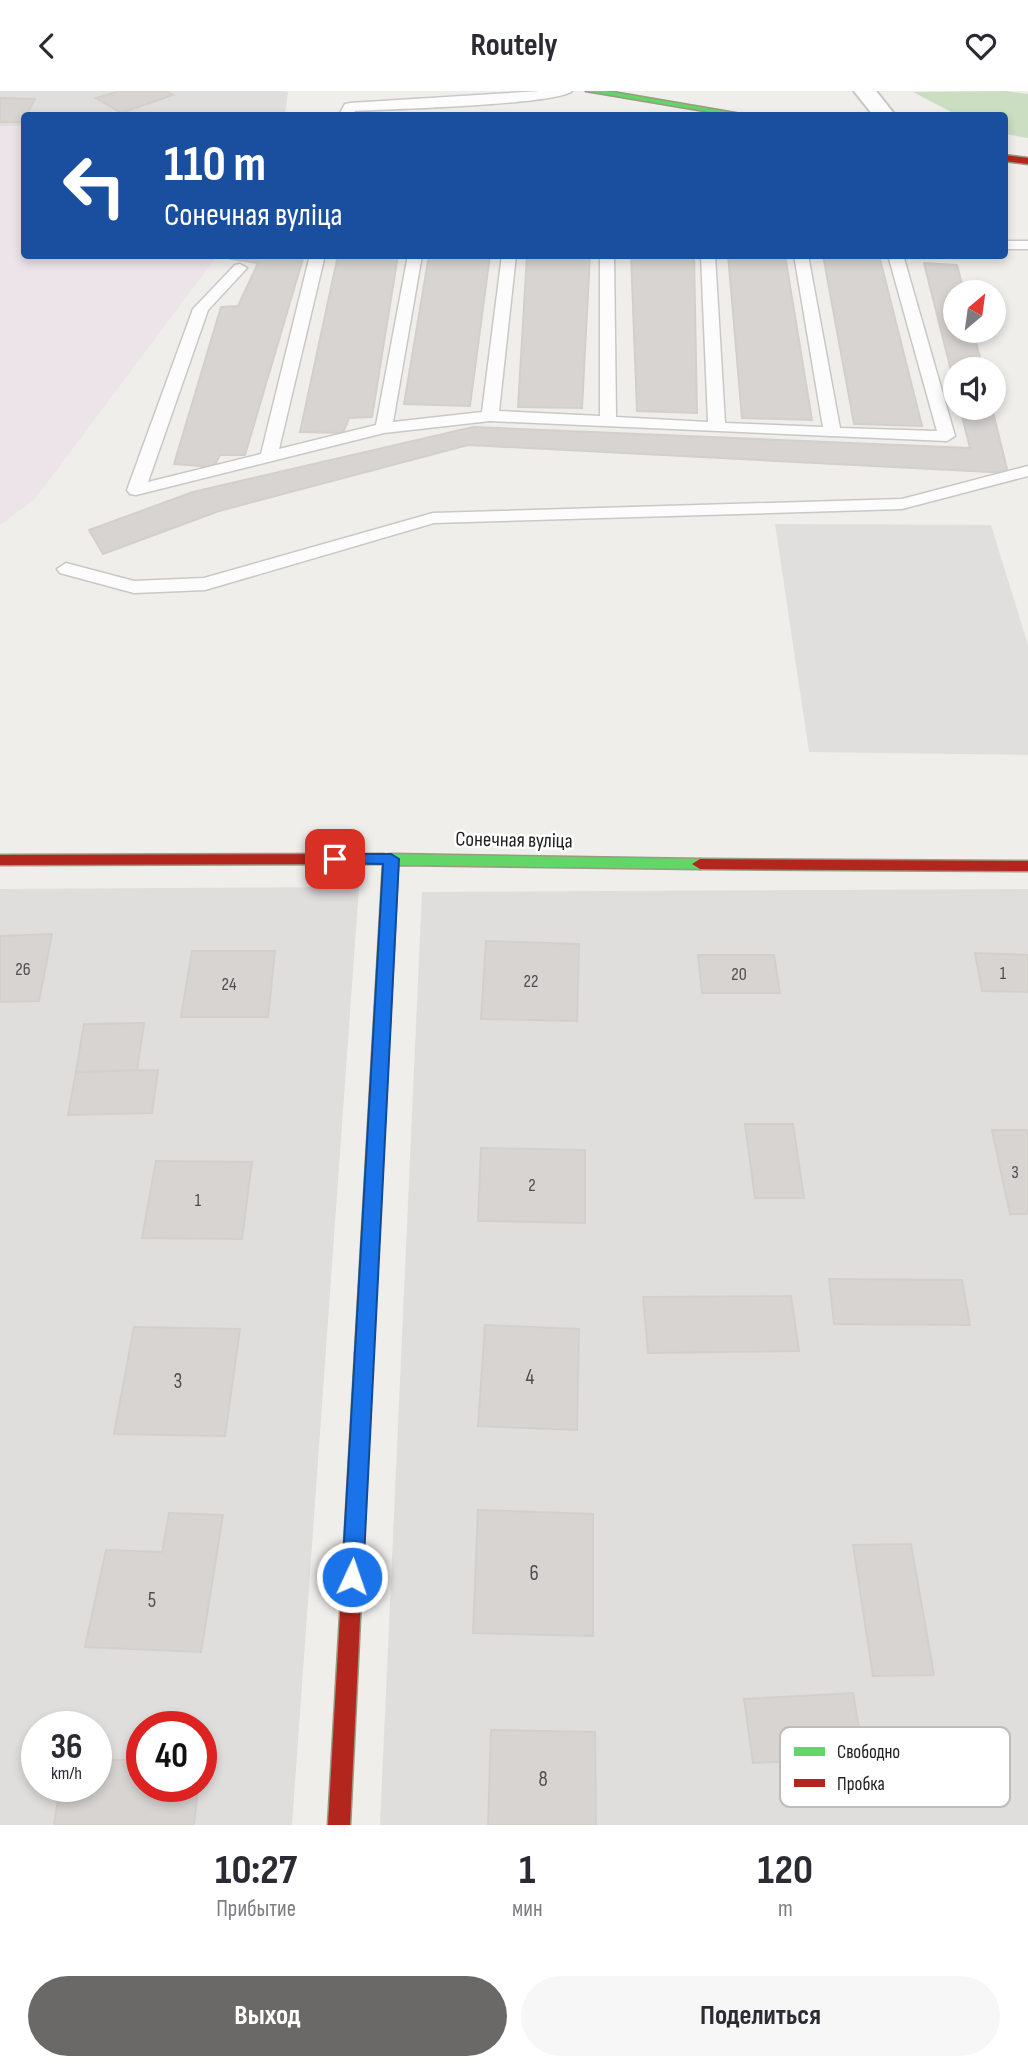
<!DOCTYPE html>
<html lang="ru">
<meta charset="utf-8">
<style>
:root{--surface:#fff;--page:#f7f7f7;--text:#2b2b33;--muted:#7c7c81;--accent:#6a6968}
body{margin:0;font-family:"Sofia Sans Condensed",sans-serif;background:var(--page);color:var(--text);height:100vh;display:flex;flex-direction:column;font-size:26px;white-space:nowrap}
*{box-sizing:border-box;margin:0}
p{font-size:23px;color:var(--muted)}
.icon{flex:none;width:38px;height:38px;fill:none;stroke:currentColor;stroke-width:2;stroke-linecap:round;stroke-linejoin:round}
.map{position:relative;height:1734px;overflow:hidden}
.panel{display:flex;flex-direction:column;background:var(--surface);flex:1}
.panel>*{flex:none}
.top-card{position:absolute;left:21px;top:21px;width:987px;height:147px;border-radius:7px;box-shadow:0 4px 10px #0003;background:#1a4fa0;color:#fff;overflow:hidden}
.needle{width:46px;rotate:29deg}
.fabs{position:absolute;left:943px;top:189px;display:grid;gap:14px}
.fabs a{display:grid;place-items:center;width:63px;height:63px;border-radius:50%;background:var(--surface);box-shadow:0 4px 10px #0003;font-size:35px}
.speed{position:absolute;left:21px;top:1620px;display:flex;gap:14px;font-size:35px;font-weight:700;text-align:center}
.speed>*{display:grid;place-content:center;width:91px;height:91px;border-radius:50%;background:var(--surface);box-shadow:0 4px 10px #0003;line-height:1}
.speed small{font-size:18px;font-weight:400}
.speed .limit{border:10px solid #d22;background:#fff;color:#111}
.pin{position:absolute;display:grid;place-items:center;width:60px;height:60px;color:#fff;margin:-30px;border-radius:14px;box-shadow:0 4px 10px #0006}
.me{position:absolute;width:77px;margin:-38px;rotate:3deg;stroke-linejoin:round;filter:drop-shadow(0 0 5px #0008)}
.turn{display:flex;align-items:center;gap:24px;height:147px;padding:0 28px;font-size:32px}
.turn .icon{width:91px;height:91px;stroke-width:2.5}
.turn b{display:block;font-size:49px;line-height:60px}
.eta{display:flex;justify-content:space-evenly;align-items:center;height:119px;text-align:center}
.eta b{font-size:42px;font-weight:700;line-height:49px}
.cta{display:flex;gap:14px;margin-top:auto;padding:14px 28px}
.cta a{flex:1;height:80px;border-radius:42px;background:var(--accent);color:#fff;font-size:28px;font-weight:700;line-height:80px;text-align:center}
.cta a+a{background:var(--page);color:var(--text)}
header{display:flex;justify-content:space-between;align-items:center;height:91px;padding:0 28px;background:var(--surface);font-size:32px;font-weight:700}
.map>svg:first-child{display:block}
.residential{fill:#dfdedc;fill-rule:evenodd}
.industrial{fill:#ede4e9}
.forest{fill:#cbdec1}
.parking{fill:#e0dfde}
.building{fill:#d7d4d2;stroke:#d3d0cc;stroke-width:2}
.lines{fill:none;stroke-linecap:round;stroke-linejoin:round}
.lane-casing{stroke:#c9c8c7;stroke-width:3}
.street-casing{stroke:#c9c8c7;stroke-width:4}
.fast-casing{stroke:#999a82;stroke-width:3}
.jam-casing{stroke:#999a82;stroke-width:3}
.lane{fill:#fdfcfc;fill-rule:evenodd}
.street{fill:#fdfcfc;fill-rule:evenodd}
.fast{fill:#63d668;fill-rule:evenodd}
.jam{fill:#b3261e;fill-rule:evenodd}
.route{fill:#1a73e8;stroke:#114b97;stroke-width:2}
.labels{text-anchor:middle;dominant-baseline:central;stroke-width:5;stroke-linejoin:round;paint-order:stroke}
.number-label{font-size:18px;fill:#4f4e4e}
.street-label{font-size:21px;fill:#222;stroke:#fff}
.near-number-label{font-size:21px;fill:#4f4e4e}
.key{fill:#fff;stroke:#bdbdbd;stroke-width:2}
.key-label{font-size:19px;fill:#222}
</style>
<header><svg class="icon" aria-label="back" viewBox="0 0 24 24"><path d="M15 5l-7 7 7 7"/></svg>Routely<svg class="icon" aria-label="heart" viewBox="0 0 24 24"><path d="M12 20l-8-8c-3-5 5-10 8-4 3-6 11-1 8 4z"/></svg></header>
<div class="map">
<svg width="1028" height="1734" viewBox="0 0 1028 1734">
<rect width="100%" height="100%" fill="#f0eeeb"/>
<g class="residential">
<polygon points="0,0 281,0 288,1 285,24 24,24 24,36 0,36"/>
<path d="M359,796L292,1734H0V798ZM37,1636H96V1696H37ZM142,1636H201V1696H142Z"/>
<polygon points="1028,798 1028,1734 380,1734 422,801"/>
</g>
<polygon class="industrial" points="0,35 24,35 24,164 217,165 35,408 0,434"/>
<polygon class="forest" points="1006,0 1028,3 1028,47 1005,43 1004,24 957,24 913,1"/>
<polygon class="parking" points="775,433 991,434 1028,554 1028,664 809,661"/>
<g class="building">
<polygon points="119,0 166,0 173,4 121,22 96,7"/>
<polygon points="0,7 35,8 23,31 0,31"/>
<polygon points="233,164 304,164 245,364 220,364 214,376 174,373 221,216 238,215 258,172 231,168"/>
<polygon points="338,164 398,164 372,326 349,327 343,342 300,341"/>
<polygon points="429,164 490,164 470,315 404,313"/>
<polygon points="527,164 590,164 582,317 518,316"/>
<polygon points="631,164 694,164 697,322 637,320"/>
<polygon points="728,164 785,164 812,329 742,327"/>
<polygon points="823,164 879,164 922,335 854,333"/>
<polygon points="924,172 957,174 964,201 956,201 956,240 973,240 983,278 956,278 956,299"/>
<polygon points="960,317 992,317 1008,382 468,354 219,420 103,463 89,439 193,401 473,336 970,357"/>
<polygon points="52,843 39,910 0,911 0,845"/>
<polygon points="486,850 579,853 577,930 481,928"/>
<polygon points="192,860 275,860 268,926 181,926"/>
<polygon points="975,862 1028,864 1028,901 982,900"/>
<polygon points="698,864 774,864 780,902 702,902"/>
<polygon points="144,932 137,979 76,981 84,933"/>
<polygon points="158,979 152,1022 68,1024 76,981"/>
<polygon points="745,1033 793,1033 804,1107 755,1107"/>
<polygon points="992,1039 1028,1039 1028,1123 1010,1123"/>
<polygon points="481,1057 585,1059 585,1132 478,1130"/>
<polygon points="156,1070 252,1071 242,1148 142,1147"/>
<polygon points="829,1188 962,1189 970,1234 834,1233"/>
<polygon points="791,1205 799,1260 648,1262 643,1206"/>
<polygon points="485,1234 579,1238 577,1339 478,1335"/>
<polygon points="134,1236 240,1238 225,1345 114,1343"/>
<polygon points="478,1419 593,1423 593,1545 473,1542"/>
<polygon points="169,1422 223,1424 201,1561 85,1556 106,1459 162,1461"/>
<polygon points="911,1453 934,1584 873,1585 853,1454"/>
<polygon points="853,1602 864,1667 753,1672 744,1608"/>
<polygon points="491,1639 595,1641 596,1734 488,1734"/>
<polygon points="96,1669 142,1669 142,1696 198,1696 194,1734 54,1734 60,1696 96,1696"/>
</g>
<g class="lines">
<defs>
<g id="lane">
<path d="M540,0H572C556,14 388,18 355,20L352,24H339L345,13L350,12Z"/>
<rect x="1004" y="150" width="24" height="8"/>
<polygon points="310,164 325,164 279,358 376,334 408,164 422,164 393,331 482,321 502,164 516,164 499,320 600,325 600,164 614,164 616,326 708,331 701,164 715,164 725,332 823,336 794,164 808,164 840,337 937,340 888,164 903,164 955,345 947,350 490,330 384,342 136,404 130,403 127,399 193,218 235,174 240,173 247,177 208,219 148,391 261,363"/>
<polygon points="1028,375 1028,385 902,418 434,432 205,499 134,502 60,482 57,478 66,472 134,490 204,487 433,422 902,408"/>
</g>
<polygon id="street" points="854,0 876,0 895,24 873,24"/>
<g id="fast">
<polygon points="586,0 607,0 747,24 728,24"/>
<polygon points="391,763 700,768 708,773 700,778 398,774 373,1262 371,1268 364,1270 357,1268 355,1262 383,773 377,768 379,764"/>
</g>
<g id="jam">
<polygon points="1004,64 1028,67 1028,73 1004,70"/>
<polygon points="384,763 391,768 384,773 0,774 0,764"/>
<polygon points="700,768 1028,770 1028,780 700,778 692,773"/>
<polygon points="364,1254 371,1256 373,1262 350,1734 328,1734 355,1262 357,1256"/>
</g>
</defs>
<use href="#lane" class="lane-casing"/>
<use href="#street" class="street-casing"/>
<use href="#fast" class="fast-casing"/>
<use href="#jam" class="jam-casing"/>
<use href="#lane" class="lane"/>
<use href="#street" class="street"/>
<use href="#fast" class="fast"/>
<use href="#jam" class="jam"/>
</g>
<polygon class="route" points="335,763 391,763 399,768 363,1486 360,1493 352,1496 345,1493 342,1486 383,773 330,772 328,768 330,764"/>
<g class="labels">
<g class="number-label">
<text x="23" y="878">26</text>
<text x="1003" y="882">1</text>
<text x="739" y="883">20</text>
<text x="531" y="890">22</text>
<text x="229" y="893">24</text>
<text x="1015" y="1081">3</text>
<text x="532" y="1094">2</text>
<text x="198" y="1109">1</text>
</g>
<g class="street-label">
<text transform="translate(514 749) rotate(1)">Сонечная вуліца</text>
</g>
<g class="near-number-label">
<text x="530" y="1286">4</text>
<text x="178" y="1290">3</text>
<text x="534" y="1482">6</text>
<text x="152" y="1509">5</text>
<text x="543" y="1688">8</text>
</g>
</g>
<rect x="780" y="1636" width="230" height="80" rx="10" class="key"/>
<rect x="794" y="1656" width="31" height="9" fill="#63d668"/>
<rect x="794" y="1688" width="31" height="8" fill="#b3261e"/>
<g class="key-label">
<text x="837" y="1667">Свободно</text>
<text x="837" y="1699">Пробка</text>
</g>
</svg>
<div class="fabs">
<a><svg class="needle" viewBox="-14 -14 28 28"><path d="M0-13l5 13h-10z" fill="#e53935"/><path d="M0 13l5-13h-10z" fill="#7c7c81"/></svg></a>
<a><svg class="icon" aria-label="sound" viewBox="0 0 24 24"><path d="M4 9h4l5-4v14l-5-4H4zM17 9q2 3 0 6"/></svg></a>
</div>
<div class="speed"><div>36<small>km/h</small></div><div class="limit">40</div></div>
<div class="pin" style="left:335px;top:768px;background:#d93025"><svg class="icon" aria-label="arrive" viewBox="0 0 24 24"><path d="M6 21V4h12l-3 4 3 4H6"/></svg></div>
<svg class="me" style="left:352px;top:1486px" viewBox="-20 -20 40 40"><circle r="17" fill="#1a73e8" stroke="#fff" stroke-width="3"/><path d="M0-11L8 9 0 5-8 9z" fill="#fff"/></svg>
<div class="top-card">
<div class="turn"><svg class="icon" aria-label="left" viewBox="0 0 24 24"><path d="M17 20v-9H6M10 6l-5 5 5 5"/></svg><div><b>110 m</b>Сонечная вуліца</div></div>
</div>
</div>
<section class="panel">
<div class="eta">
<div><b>10:27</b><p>Прибытие</p></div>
<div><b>1</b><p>мин</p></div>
<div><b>120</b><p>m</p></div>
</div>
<div class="cta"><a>Выход</a><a>Поделиться</a></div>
</section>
